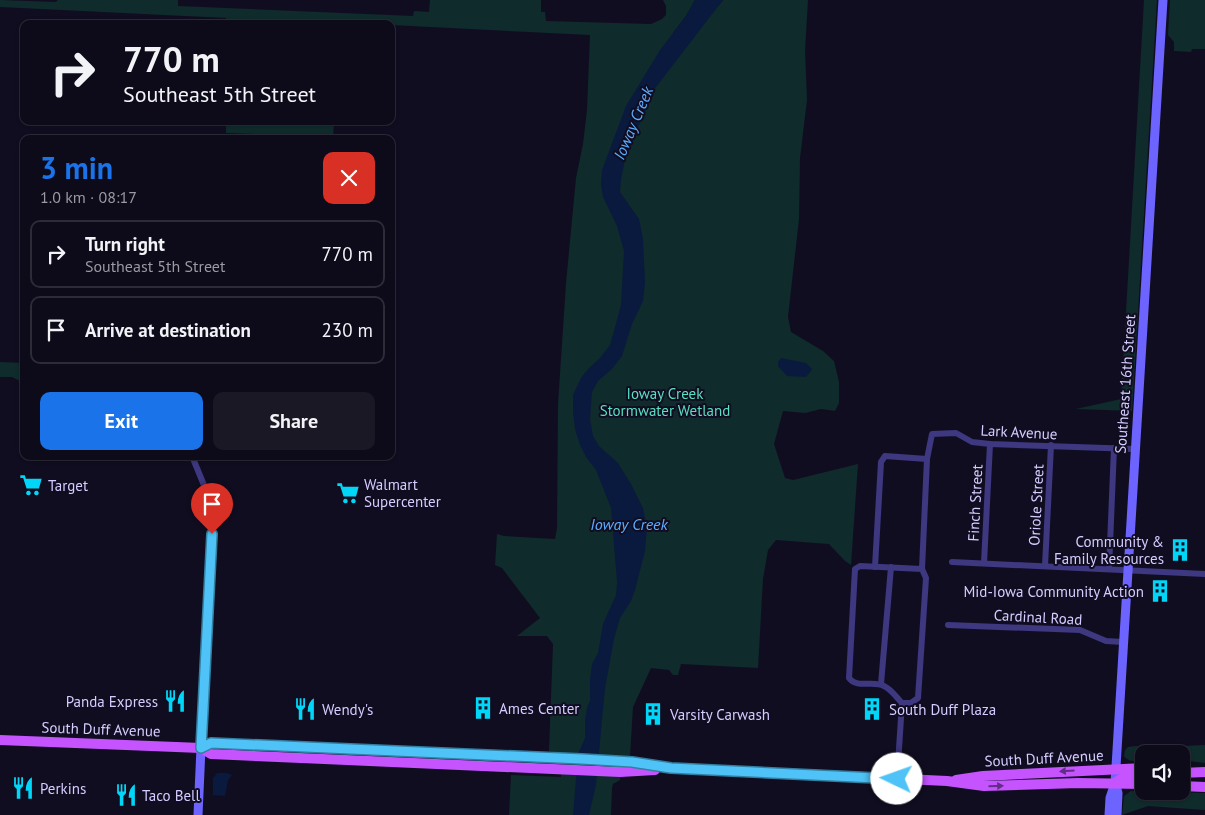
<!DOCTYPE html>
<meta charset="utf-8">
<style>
:root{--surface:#0d0a19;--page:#1b1826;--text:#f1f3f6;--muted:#9a9aa2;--line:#2d2b38;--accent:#1a73e8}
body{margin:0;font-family:"PT Sans",sans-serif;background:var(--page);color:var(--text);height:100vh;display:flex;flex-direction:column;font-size:19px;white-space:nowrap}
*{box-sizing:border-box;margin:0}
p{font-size:16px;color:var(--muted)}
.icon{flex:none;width:28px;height:28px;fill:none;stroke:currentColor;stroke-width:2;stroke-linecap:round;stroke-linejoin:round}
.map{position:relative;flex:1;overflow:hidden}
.details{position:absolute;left:20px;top:135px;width:375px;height:325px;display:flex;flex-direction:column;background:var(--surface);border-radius:10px;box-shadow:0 1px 4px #0004,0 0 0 1px var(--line)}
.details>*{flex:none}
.hud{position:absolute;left:20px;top:20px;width:375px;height:105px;border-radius:10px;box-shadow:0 1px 4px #0004,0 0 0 1px var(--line);background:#0d0a19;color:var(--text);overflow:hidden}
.controls{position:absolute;left:1135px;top:745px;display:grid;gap:10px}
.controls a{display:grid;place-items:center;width:55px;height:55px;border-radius:10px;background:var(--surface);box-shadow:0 1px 4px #0004,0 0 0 1px var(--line);font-size:25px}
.pin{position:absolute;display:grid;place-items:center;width:42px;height:42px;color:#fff;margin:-51px -21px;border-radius:50% 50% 50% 0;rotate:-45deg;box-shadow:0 0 5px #0007}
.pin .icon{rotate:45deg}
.me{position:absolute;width:55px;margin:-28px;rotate:273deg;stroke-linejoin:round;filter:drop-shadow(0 0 4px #0008)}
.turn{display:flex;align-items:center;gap:18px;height:105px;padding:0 20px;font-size:22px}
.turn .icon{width:65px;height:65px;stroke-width:2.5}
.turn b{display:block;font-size:35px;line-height:42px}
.round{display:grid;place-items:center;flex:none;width:52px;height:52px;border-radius:10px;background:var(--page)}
.headline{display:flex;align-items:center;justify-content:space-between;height:85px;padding:0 20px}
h1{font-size:30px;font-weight:700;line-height:38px;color:var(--accent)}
.action{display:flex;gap:10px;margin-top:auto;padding:10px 20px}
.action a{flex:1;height:58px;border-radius:10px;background:var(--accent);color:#fff;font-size:20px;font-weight:700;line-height:58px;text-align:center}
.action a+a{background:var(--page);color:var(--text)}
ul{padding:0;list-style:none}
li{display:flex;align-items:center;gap:15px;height:68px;margin:0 10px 8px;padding:0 10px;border:2px solid var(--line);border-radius:10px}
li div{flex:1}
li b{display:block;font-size:19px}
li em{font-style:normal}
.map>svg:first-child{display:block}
.green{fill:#102b2b}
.water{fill:#091a3e}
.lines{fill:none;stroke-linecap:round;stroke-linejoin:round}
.street{stroke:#3d3880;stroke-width:6}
.secondary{stroke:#6d64ff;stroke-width:9}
.primary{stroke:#c554ff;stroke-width:10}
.oneway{fill:#622d85}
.route-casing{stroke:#337fa1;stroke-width:12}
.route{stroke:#4fc3f7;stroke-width:9}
.labels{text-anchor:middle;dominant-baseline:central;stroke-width:4;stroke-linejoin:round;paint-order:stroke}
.street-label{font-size:15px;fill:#d4cdff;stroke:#110d21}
.park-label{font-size:15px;fill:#59dfc2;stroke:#110d21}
.poi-label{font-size:15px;fill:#d4cdff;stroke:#110d21;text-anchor:start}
.water-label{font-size:16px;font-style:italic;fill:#5badff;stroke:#110d21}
</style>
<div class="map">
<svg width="1205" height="815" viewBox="0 0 1205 815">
<rect width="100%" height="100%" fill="#110d21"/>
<g class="green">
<polygon points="0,0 56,2 58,0 178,0 178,6 413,16 414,11 429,12 430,0 541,0 541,12 545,12 546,21 651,24 662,19 666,15 666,6 663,0 695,0 686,16 673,33 717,7 723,0 808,0 805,51 807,100 800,158 799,219 788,317 791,332 823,351 834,361 839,382 839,403 835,411 821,409 805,413 783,411 774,444 785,478 793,480 858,464 851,565 845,561 829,544 776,540 768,550 763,579 758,668 681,664 678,675 673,675 669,670 651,668 633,707 630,756 621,756 620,780 613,784 612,788 611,815 509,815 511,775 561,777 562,753 549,751 553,644 547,636 517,636 540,618 502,568 495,565 497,534 504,536 555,539 557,528 558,404 566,283 576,178 583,144 587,110 590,35 391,25 391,24 226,24 226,18 0,7"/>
<polygon points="1144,0 1157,0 1132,411 1076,409 1121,399"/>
<polygon points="1170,0 1205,0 1205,49 1192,49 1191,52 1174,51 1174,42 1168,35"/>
<polygon points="226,121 334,121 333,139 319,139 319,136 226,133"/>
<polygon points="0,362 24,363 24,383 12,377 0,377"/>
<path d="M1205,745V763L1181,760V754H1144V761C1136,761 1129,763 1124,756L1125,750L1128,747L1136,746L1163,747Z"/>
<polygon points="1131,791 1205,793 1205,810 1148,806 1122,815 1124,796"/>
</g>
<g class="water">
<polygon points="695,0 723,0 653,91 625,159 621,180 620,192 639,219 643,239 645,283 643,301 632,324 622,356 612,369 598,381 592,392 590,419 593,436 599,446 618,463 631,484 643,508 647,527 645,551 635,590 631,601 620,618 614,639 605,688 596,785 589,815 573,815 578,754 585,738 585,721 587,708 590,701 590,679 592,664 598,653 603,624 616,595 617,582 611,508 596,470 586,457 580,445 575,429 573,412 573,395 581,378 588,369 600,358 610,345 621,305 624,251 617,226 603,197 601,185 602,170 626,106 660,50 686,16"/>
<polygon points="781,358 806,363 812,369 811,371 806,377 787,376 778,366 778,362"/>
<polygon points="217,773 227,773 232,775 228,780 225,796 213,795 213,778"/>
</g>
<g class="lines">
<g class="street">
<polyline points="192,456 208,495 213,522 201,748"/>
<polyline points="952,562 1205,574"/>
<polyline points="984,563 990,444"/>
<polyline points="1045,566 1051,445"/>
<polyline points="875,567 881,462 885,456 927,459"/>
<path d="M922,569L860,566L855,569L849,678C857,689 873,680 884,686C891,689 897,698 902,703H911L918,698L926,578L922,569L927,459L932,434L956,433L972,442L990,444L1135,449"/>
<polyline points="1109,569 1114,448"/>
<polyline points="948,625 1080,630 1106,641 1123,642"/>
<polyline points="881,684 891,567"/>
<polyline points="897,779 902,703"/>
</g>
<g class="secondary">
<polyline points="1115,783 1118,793 1117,815"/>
<polyline points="198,815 201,748"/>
<polyline points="1109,815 1110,798 1115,783 1163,0"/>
</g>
<g class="primary">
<polyline points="0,740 201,748 211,743 621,761 671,768 947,781 984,786 1078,783 1144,784"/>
<polyline points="201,748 211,754 620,772 655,770"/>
<polyline points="1181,773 1205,772"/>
<polyline points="956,780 983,776 1144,768"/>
<polyline points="1116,782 1124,777 1144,775"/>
<polyline points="1181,786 1205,787"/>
</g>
</g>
<defs><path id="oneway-solid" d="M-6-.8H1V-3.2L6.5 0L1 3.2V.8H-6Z" transform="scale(1.25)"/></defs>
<g class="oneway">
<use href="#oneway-solid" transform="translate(1067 771) rotate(176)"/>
<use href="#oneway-solid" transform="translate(996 786) rotate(-2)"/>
</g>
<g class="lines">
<defs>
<polyline id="route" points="212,534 201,748 211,743 582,759 632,762 671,768 897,779"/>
</defs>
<use href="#route" class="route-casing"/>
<use href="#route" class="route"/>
</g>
<defs>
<symbol id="supermarket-bare" viewBox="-9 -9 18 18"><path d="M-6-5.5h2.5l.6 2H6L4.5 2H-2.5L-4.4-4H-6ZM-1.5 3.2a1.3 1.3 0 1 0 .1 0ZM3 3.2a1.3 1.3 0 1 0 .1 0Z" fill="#00d6f7" stroke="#110d21" stroke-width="2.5" paint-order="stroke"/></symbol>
<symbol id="building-bare" viewBox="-9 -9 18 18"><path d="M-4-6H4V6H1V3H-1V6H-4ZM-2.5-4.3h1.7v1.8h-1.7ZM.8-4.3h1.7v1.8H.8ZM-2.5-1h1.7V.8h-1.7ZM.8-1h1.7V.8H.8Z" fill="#00d6f7" stroke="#110d21" stroke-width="2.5" paint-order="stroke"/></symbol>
<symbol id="restaurant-bare" viewBox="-9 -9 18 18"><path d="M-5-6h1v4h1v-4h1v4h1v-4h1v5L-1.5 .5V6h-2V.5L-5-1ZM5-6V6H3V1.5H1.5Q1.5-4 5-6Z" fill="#00d6f7" stroke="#110d21" stroke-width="2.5" paint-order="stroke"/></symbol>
</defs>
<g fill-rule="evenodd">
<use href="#supermarket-bare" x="15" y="469" width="32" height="32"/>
<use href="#supermarket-bare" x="332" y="477" width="32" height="32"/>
<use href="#building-bare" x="1164" y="534" width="32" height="32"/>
<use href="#building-bare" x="1144" y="575" width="32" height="32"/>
<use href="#restaurant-bare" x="159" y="685" width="32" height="32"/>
<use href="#building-bare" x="467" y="692" width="32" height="32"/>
<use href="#restaurant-bare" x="289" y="693" width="32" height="32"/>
<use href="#building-bare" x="856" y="693" width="32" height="32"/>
<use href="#building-bare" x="637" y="698" width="32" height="32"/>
<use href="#restaurant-bare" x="7" y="772" width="32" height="32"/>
<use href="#restaurant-bare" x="110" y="779" width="32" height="32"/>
</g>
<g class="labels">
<g class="street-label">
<text transform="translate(1125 384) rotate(-86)">Southeast 16th Street</text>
<text transform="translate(1019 432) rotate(3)">Lark Avenue</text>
<text transform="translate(975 503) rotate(-87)">Finch Street</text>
<text transform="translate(1036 505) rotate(-87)">Oriole Street</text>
<text transform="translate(1038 617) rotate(3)">Cardinal Road</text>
<text transform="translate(101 729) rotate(2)">South Duff Avenue</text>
<text transform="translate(1044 758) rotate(-3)">South Duff Avenue</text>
</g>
<g class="park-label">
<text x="665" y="393">Ioway Creek<tspan x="665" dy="17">Stormwater Wetland</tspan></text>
</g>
<g class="poi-label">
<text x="364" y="484">Walmart<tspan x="364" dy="17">Supercenter</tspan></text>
<text x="48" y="485">Target</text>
<text x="1164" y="541" text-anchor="end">Community &amp;<tspan x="1164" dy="17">Family Resources</tspan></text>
<text x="1144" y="591" text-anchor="end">Mid-Iowa Community Action</text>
<text x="158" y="701" text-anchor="end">Panda Express</text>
<text x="499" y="708">Ames Center</text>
<text x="322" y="709">Wendy's</text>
<text x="889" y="709">South Duff Plaza</text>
<text x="670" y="714">Varsity Carwash</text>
<text x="40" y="788">Perkins</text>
<text x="142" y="795">Taco Bell</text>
</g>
<g class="water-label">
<text transform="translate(633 123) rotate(-67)">Ioway Creek</text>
<text x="629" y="524">Ioway Creek</text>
</g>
</g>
</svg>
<div class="controls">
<a><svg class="icon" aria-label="sound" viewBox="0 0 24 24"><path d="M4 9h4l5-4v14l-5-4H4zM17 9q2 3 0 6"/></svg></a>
</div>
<div class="pin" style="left:212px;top:534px;background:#d93025"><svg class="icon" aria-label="arrive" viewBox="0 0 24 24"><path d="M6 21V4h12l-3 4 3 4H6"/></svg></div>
<svg class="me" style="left:897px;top:779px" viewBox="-20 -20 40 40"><circle r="19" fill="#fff"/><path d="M0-13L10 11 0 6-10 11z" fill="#4fc3f7"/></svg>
<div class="hud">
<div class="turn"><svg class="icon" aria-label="right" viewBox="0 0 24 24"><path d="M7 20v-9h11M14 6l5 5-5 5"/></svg><div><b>770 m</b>Southeast 5th Street</div></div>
</div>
<section class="details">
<div class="headline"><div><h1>3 min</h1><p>1.0 km · 08:17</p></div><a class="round" style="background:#d93025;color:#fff"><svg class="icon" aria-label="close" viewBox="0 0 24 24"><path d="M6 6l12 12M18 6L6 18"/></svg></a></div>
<ul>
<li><svg class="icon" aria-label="right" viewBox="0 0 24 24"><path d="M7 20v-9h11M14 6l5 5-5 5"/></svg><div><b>Turn right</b><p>Southeast 5th Street</p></div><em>770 m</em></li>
<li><svg class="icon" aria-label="arrive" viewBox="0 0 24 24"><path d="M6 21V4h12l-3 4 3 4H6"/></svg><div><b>Arrive at destination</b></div><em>230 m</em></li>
</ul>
<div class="action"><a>Exit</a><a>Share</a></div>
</section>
</div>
